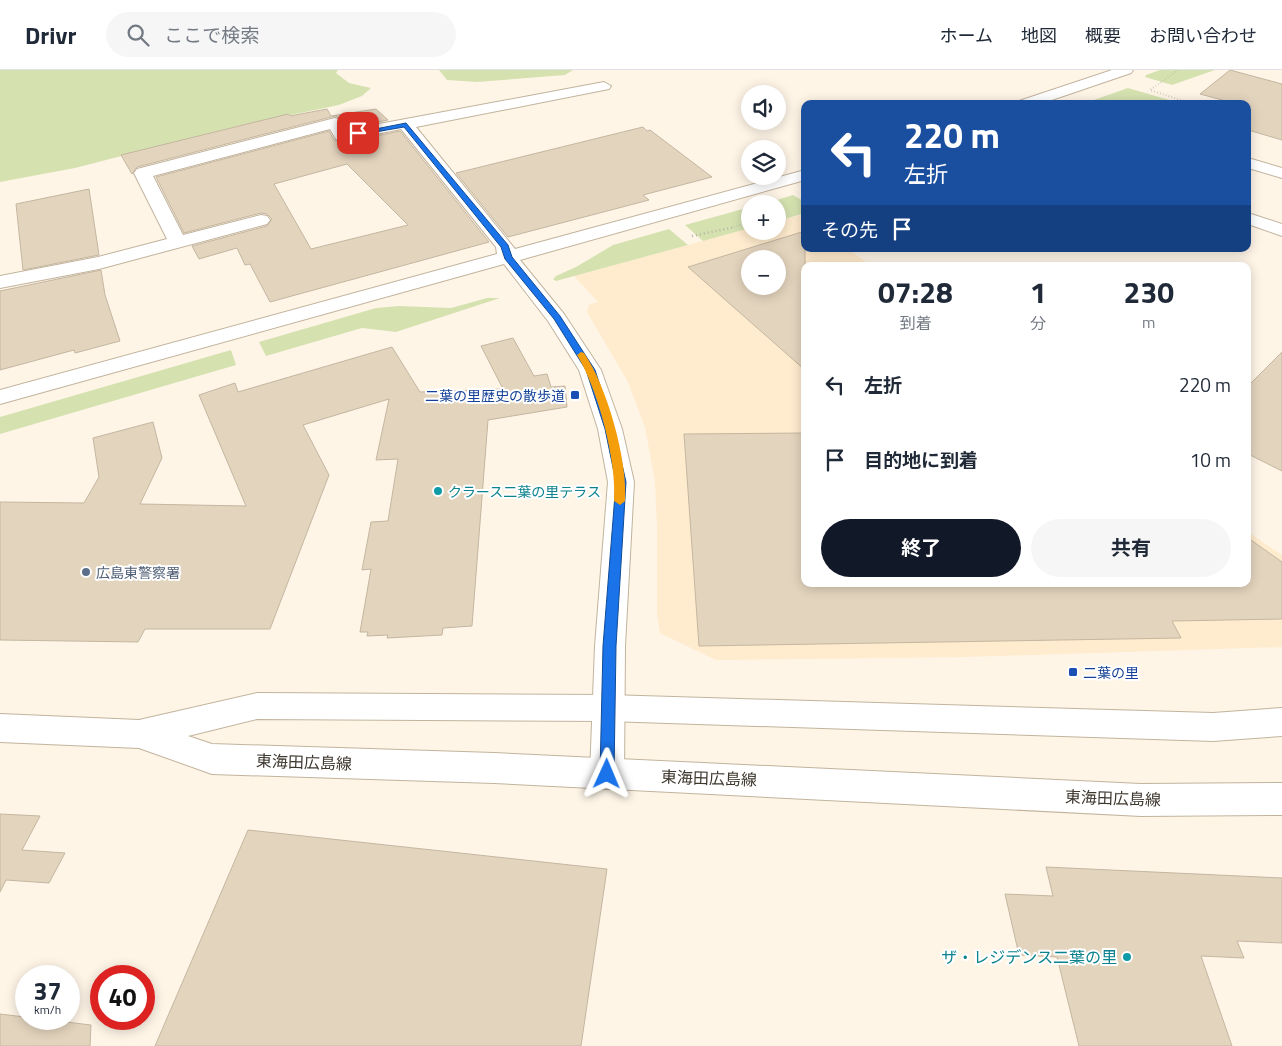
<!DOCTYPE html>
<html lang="ja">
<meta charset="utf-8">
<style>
:root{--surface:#fff;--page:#f6f6f7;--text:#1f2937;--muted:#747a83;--line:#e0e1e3;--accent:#111827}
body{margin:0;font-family:"Titillium Web","Noto Sans JP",sans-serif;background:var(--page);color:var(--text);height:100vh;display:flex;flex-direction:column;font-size:19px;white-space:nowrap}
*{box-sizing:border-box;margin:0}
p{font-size:16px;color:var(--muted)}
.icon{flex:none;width:28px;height:28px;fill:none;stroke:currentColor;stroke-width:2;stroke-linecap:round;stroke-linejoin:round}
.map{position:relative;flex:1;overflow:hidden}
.panel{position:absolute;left:801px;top:192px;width:450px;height:325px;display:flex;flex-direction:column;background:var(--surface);border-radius:10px;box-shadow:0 2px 12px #0003}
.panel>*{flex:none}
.banner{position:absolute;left:801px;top:30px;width:450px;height:152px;border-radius:10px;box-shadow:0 2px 12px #0003;background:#1a4fa0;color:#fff;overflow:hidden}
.fabs{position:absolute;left:741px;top:15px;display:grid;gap:10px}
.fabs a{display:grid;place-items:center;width:45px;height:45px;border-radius:50%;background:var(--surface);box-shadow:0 2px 12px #0003;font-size:25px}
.speed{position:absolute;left:15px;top:895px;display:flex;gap:10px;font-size:25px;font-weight:700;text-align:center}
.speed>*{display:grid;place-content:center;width:65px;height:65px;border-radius:50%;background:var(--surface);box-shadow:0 2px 12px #0003;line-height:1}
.speed small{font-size:12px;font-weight:400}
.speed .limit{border:8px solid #d22;background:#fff;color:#111}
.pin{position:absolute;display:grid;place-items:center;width:42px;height:42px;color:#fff;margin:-21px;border-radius:10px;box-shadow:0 2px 8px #0006}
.me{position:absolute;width:55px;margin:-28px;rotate:1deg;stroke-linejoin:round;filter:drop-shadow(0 0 4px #0008)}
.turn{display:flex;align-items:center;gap:18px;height:105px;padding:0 20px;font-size:22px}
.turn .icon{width:65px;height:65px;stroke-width:2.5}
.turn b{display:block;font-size:35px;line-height:42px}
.then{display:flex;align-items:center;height:48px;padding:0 20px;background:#0003;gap:10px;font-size:19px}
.eta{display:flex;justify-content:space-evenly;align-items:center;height:85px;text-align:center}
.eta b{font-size:30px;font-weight:700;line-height:35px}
.action{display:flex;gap:10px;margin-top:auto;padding:10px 20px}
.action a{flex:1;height:58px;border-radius:30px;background:var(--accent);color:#fff;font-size:20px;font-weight:700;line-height:58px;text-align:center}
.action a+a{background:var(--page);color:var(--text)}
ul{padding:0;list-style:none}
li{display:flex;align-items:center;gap:15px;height:75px;padding:0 20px}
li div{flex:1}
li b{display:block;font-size:19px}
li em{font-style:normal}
header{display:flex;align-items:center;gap:30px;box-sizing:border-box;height:70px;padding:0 25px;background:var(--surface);border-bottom:1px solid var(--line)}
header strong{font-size:24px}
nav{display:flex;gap:28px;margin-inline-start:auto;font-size:18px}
.search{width:350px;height:45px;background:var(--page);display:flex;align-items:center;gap:12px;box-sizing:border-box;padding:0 18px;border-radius:28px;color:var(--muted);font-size:19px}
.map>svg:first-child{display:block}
.built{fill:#ffebcd;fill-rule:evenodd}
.green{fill:#d5e2b0}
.building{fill:#e3d4bd;stroke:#c4b6a0;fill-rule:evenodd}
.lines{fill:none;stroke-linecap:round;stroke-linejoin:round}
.minor-casing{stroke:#c2b39d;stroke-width:2}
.major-casing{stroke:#c2b39d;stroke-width:2}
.path-far1{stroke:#bab2a6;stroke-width:2;stroke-dasharray:0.5 2.5;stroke-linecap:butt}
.path{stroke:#bab2a6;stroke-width:2.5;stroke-dasharray:1 3;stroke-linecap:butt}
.minor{fill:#fff;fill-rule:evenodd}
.major{fill:#fff;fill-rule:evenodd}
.route{fill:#1a73e8;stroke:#114b97}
.slow{fill:#f59e0b}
.transit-dot{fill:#1a4fb4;stroke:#fff;stroke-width:2}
.culture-dot{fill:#0f9aa8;stroke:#fff;stroke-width:2}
.service-dot{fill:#5c6f8a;stroke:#fff;stroke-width:2}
.labels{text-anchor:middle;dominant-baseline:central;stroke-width:4;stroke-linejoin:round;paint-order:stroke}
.transit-label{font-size:14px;fill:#164399;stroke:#fff;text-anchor:end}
.culture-label{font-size:14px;fill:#0d838f;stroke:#fff;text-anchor:start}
.service-label{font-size:14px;fill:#4e5e75;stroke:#fff;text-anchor:start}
.near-street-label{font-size:16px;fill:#3d372e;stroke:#fff}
.near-culture-label{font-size:16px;fill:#0d838f;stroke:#fff;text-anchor:end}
</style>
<header>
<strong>Drivr</strong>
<div class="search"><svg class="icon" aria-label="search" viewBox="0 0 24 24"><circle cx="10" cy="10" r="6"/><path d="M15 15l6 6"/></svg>ここで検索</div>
<nav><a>ホーム</a><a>地図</a><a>概要</a><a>お問い合わせ</a></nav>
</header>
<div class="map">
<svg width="1282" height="976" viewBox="0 0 1282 976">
<rect width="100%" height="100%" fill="#fef5e7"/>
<path class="built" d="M800,145L805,148V179H848L872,196H805V514H1248V462L1282,485V577L965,587L716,590L660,563L657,543V455L655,412L645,357L628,312L587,242L589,235L598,232L574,206L750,158V161H778V151ZM750,189H778V216H750Z"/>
<g class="green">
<polygon points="0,0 338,0 336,3 349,13 371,18 362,26 339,35 238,56 75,98 0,112"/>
<polygon points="439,0 573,0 565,5 477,12 447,10"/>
<polygon points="1160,0 1215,0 1172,15 1145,7 1146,5"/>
<polygon points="1128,18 1183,34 1096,34 1094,30"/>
<polygon points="793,125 805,132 805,143 778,151 778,134 764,134"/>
<polygon points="750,137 750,158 703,171 685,155"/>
<polygon points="669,159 688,175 556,211 553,209 556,206 576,197 613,175"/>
<polygon points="487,228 500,228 396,262 362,258 266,286 259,272 376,238 399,236 451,238"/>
<polygon points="231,280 236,295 0,364 0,347"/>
</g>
<g class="building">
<polygon points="1230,0 1282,14 1282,70 1248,60 1248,34 1237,34 1200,24"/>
<polygon points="327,39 331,46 376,39 388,50 348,58 343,49 335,46 137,97 132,104 121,85 288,44 290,46"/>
<polygon points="643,57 647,61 650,60 712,107 643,125 649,130 508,167 456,103"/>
<path d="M329,61L334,70L342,73L400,61L489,172L270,232L250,194L245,195L237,178L199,189L192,176L267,156L272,149L267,144L261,143L184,163L156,107ZM347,94L408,155L311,179L274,114Z"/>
<polygon points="89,119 99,185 23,200 16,134"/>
<path d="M805,161V300L688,197ZM750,189H778V216H750Z"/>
<polygon points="101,200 105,225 120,271 75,283 74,280 0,300 0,221"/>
<polygon points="513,268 534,306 547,304 551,317 565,316 567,337 488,350 472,556 443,558 442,565 387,568 388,565 367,566 368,562 360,562 371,499 362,500 371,452 388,451 398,389 376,390 389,329 303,355 329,405 270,559 145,559 138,572 0,570 0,432 84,433 99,407 93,368 153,352 162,388 140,434 246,436 199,325 235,313 238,322 392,277 420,322 503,319 481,276"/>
<polygon points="1282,282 1282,401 1248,384 1248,316"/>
<polygon points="805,363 805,514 1248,514 1248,468 1282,492 1282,549 1172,551 1181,568 699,576 684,364"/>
<polygon points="0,744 40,746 22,780 65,783 49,813 6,810 0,822"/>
<polygon points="248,760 607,799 581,976 155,976"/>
<polygon points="1046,797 1282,808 1282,873 1237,871 1244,888 1201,886 1232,976 1079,976 1057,887 1019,885 1005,824 1053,826"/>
<polygon points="0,944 91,955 90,976 0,976"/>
</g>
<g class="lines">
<defs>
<g id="minor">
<polygon points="1112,0 1133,0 1131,3 1040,34 1017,34 1019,31"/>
<polygon points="604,12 611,16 609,19 416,57 515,179 805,100 805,110 520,190 564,244 601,300 622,359 634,412 625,576 624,704 619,715 607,719 595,715 590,704 595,576 608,412 598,359 579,300 548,251 504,194 0,334 0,320 497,184 496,177 401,59 342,71 336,69 330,59 153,106 183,165 261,145 267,146 270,150 267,154 99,199 0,218 0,206 98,187 167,169 134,103 137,99 335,48 341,50 347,60"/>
<polygon points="1248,88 1282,98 1282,108 1248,98"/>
<polygon points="1248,143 1282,154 1282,166 1248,154"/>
</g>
<polygon id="major" points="257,623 608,625 1213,643 1282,638 1282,666 1213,671 608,651 257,649 188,666 212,674 494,683 1141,714 1282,713 1282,745 1141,746 494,713 212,704 139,678 0,672 0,644 139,650"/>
</defs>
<use href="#minor" class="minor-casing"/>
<use href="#major" class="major-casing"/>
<g class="path-far1">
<polyline points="1178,0 1150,20 1193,34"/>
<polyline points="731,158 750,152"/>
</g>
<polyline class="path" points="692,166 735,157"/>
<use href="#minor" class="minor"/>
<use href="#major" class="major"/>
</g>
<polygon class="route" points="406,53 508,175 512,187 560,246 595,300 614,359 626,412 616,576 614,704 612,708 607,710 602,708 600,704 603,576 616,412 605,359 586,300 554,249 505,189 501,177 404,57 358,65 355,63"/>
<path class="slow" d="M581,282L584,283C607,316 628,391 625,431L620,435L614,431C617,391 598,319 577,285Z"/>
<g class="transit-dot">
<rect x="570" y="320" width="10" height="10" rx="2.5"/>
<rect x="1068" y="597" width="10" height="10" rx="2.5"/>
</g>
<g class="culture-dot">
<circle cx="438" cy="421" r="5"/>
<circle cx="1127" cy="887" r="5"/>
</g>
<circle class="service-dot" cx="86" cy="502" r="5"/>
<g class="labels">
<g class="transit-label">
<text x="565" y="325">二葉の里歴史の散歩道</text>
<text x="1083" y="602" text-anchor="start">二葉の里</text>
</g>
<g class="culture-label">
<text x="448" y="421">クラース二葉の里テラス</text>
</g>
<g class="service-label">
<text x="96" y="502">広島東警察署</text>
</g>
<g class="near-street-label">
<text transform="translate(304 692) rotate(2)">東海田広島線</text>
<text transform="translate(709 708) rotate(2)">東海田広島線</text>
<text transform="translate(1113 728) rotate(2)">東海田広島線</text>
</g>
<g class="near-culture-label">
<text x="1117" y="887">ザ・レジデンス二葉の里</text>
</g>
</g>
</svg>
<div class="fabs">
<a><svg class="icon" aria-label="sound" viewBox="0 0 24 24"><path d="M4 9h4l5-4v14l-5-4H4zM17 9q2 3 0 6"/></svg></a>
<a><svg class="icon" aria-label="layers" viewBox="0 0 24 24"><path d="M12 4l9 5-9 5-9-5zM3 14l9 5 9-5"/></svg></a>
<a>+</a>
<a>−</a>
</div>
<div class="speed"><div>37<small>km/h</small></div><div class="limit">40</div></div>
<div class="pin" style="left:358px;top:63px;background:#d93025"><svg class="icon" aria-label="arrive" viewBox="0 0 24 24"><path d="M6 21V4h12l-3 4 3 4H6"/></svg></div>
<svg class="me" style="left:607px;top:704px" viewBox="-20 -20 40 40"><path d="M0-17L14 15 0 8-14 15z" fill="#1a73e8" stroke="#fff" stroke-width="4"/></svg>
<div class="banner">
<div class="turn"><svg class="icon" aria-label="left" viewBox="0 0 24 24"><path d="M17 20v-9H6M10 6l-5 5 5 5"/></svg><div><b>220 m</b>左折</div></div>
<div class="then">その先<svg class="icon" aria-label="arrive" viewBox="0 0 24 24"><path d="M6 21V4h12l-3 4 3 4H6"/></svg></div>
</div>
<section class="panel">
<div class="eta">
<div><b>07:28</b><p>到着</p></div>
<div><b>1</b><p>分</p></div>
<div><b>230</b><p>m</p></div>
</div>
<ul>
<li><svg class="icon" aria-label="left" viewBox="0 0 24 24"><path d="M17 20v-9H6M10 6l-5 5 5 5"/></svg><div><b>左折</b></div><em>220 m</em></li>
<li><svg class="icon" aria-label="arrive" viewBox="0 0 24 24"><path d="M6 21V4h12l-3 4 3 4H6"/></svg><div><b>目的地に到着</b></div><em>10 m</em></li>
</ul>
<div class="action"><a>終了</a><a>共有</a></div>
</section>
</div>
